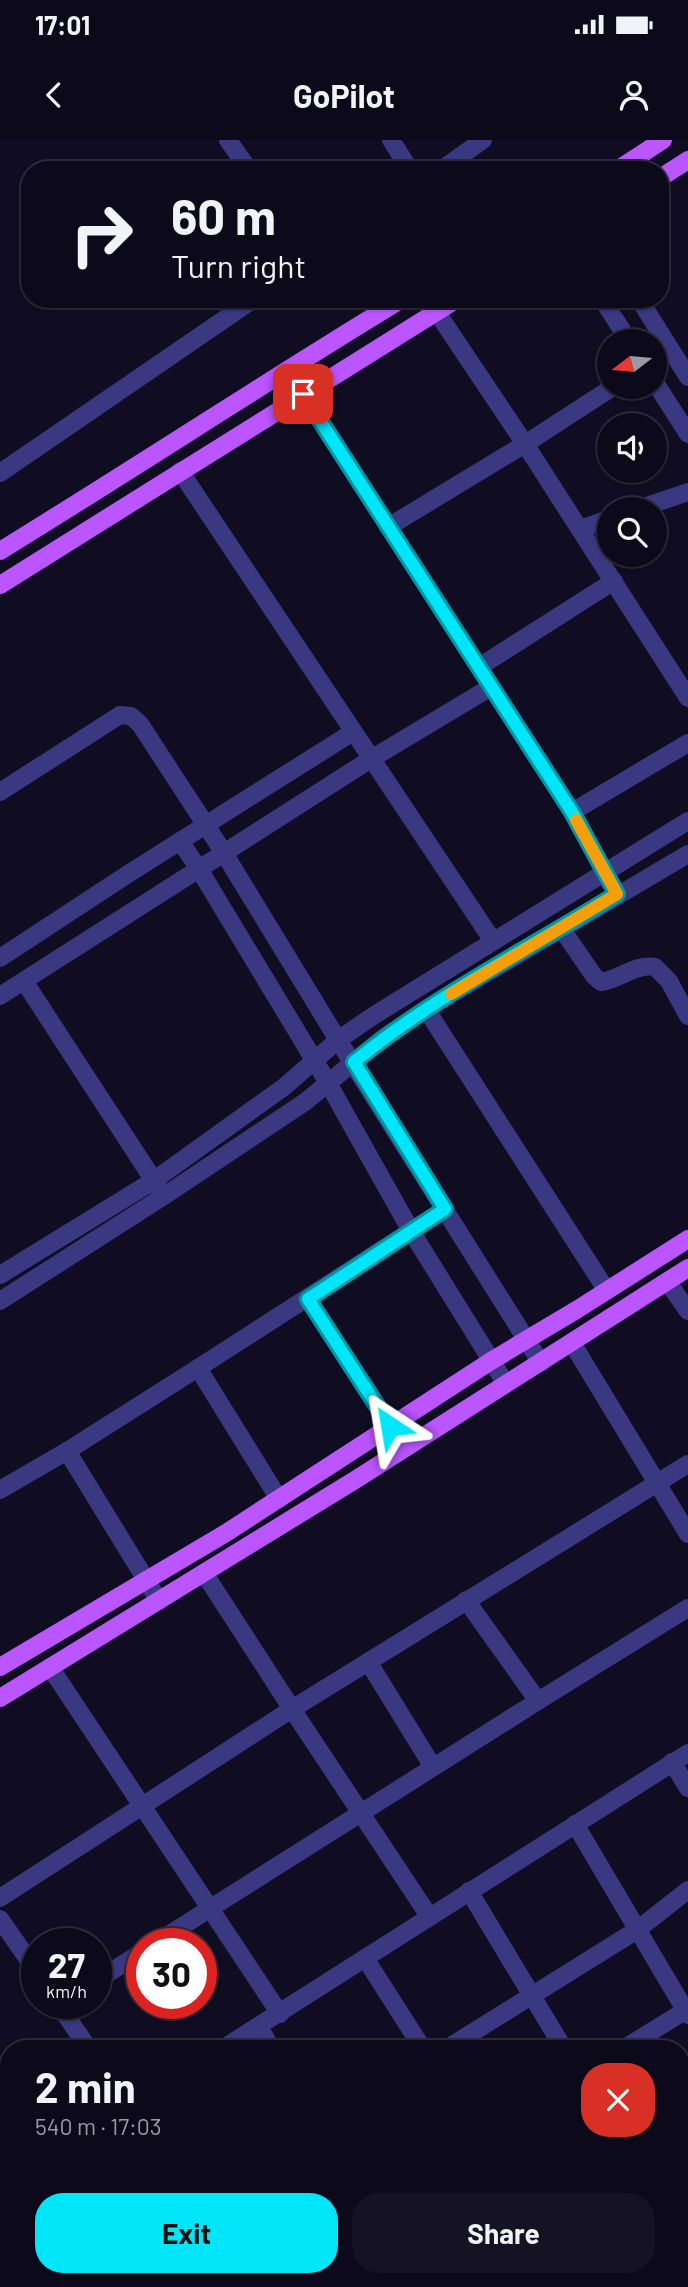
<!DOCTYPE html>
<meta charset="utf-8">
<style>
:root{--surface:#0c0a1a;--page:#151323;--text:#f1f3f6;--muted:#9a9aa2;--line:#2c2b39;--accent:#00e6f9}
body{margin:0;font-family:Barlow,sans-serif;background:var(--page);color:var(--text);height:100vh;display:flex;flex-direction:column;font-size:26px;white-space:nowrap}
*{box-sizing:border-box;margin:0}
p{font-size:23px;color:var(--muted)}
.icon{flex:none;width:38px;height:38px;fill:none;stroke:currentColor;stroke-width:2;stroke-linecap:round;stroke-linejoin:round}
.map{position:relative;flex:1;overflow:hidden}
.panel{position:absolute;left:0px;top:1900px;width:690px;height:247px;display:flex;flex-direction:column;background:var(--surface);border-radius:28px 28px 0 0;box-shadow:0 2px 5px #0004,0 0 0 2px var(--line)}
.panel>*{flex:none}
.hud{position:absolute;left:21px;top:21px;width:648px;height:147px;border-radius:28px;box-shadow:0 2px 5px #0004,0 0 0 2px var(--line);background:#0c0a1a;color:var(--text);overflow:hidden}
.needle{width:46px;rotate:254deg}
.tools{position:absolute;left:597px;top:189px;display:grid;gap:14px}
.tools a{display:grid;place-items:center;width:70px;height:70px;border-radius:50%;background:var(--surface);box-shadow:0 2px 5px #0004,0 0 0 2px var(--line);font-size:35px}
.speed{position:absolute;left:21px;top:1788px;display:flex;gap:14px;font-size:35px;font-weight:700;text-align:center}
.speed>*{display:grid;place-content:center;width:91px;height:91px;border-radius:50%;background:var(--surface);box-shadow:0 2px 5px #0004,0 0 0 2px var(--line);line-height:1}
.speed small{font-size:18px;font-weight:400}
.speed .limit{border:10px solid #d22;background:#fff;color:#111}
.pin{position:absolute;display:grid;place-items:center;width:60px;height:60px;color:#fff;margin:-30px;border-radius:14px;box-shadow:0 4px 10px #0006}
.me{position:absolute;width:77px;margin:-38px;rotate:327deg;stroke-linejoin:round;filter:drop-shadow(0 0 5px #0008)}
.turn{display:flex;align-items:center;gap:24px;height:147px;padding:0 35px;font-size:32px}
.turn .icon{width:91px;height:91px;stroke-width:2.5}
.turn b{display:block;font-size:49px;line-height:60px}
.round{display:grid;place-items:center;flex:none;width:74px;height:74px;border-radius:28px;background:var(--page)}
.summary{display:flex;align-items:center;justify-content:space-between;height:119px;padding:0 35px}
h1{font-size:42px;font-weight:700;line-height:52px}
.cta{display:flex;gap:14px;margin-top:auto;padding:14px 35px}
.cta a{flex:1;height:80px;border-radius:28px;background:var(--accent);color:#111;font-size:28px;font-weight:700;line-height:80px;text-align:center}
.cta a+a{background:var(--page);color:var(--text)}
.status{display:flex;justify-content:space-between;align-items:center;height:49px;padding:0 35px;background:var(--surface);direction:ltr}
.status svg{height:19px;fill:currentColor}
header{display:flex;justify-content:space-between;align-items:center;height:91px;padding:0 35px;background:var(--surface);font-size:32px;font-weight:700}
.map>svg:first-child{display:block}
.lines{fill:none;stroke-linecap:round;stroke-linejoin:round}
.minor{stroke:#393881;stroke-width:18}
.major{stroke:#b5f;stroke-width:18}
.route-casing{stroke:#0096a2;stroke-width:18}
.route{stroke:#00e6f9;stroke-width:12}
.slow{stroke:#f59e0b;stroke-width:12}
</style>
<div class="status"><b>17:01</b><svg viewBox="0 0 49 12"><path d="M0 12V9h3v3zM5 12V6h3v6zM10 12V3h3v9zM15 12V0h3v12zM26 1h20v11H26zM47 4h2v5h-2z"/></svg></div>
<header><svg class="icon" aria-label="back" viewBox="0 0 24 24"><path d="M15 5l-7 7 7 7"/></svg>GoPilot<svg class="icon" aria-label="person" viewBox="0 0 24 24"><circle cx="12" cy="8" r="4"/><path d="M4 21q1-7 8-7t8 7"/></svg></header>
<div class="map">
<svg width="688" height="2147" viewBox="0 0 688 2147">
<rect width="100%" height="100%" fill="#100d22"/>
<g class="lines">
<g class="minor">
<polyline points="228,0 249,30"/>
<polyline points="391,0 410,30"/>
<polyline points="441,30 483,0"/>
<polyline points="602,159 629,201"/>
<polyline points="639,159 688,237"/>
<polyline points="436,171 525,304 688,558"/>
<polyline points="654,241 688,294"/>
<polyline points="303,254 572,672 610,743"/>
<polyline points="180,331 493,801"/>
<polyline points="0,333 254,159"/>
<polyline points="638,369 688,352"/>
<polyline points="388,387 525,304 613,247"/>
<polyline points="580,389 609,379"/>
<polyline points="479,527 614,441"/>
<polyline points="0,652 120,575 131,576 140,584 224,713 338,900 541,1223"/>
<polyline points="572,672 688,603"/>
<polyline points="180,701 199,729 328,943 411,1091 506,1244"/>
<path d="M561,788L594,836L601,842C621,839 634,824 655,827L669,841L688,876"/>
<polyline points="0,818 128,734 353,592"/>
<polyline points="24,841 160,1050"/>
<polyline points="0,856 371,619 491,547"/>
<polyline points="426,869 607,1151"/>
<polyline points="0,1135 153,1041 284,947 338,900 373,876 688,681"/>
<polyline points="667,1141 688,1171"/>
<polyline points="308,1159 390,1286"/>
<polyline points="0,1161 164,1056 305,962 383,898 426,869 688,714"/>
<polyline points="572,1203 688,1394"/>
<polyline points="198,1228 279,1359"/>
<polyline points="67,1311 159,1461"/>
<polyline points="0,1350 67,1311 198,1228 445,1069"/>
<polyline points="466,1460 538,1561"/>
<polyline points="369,1523 433,1627"/>
<polyline points="50,1527 280,1874"/>
<polyline points="672,1622 688,1648"/>
<polyline points="575,1684 688,1875"/>
<polyline points="469,1751 564,1909"/>
<polyline points="0,1758 292,1569 204,1433"/>
<polyline points="429,1776 292,1569 688,1324"/>
<polyline points="0,1779 37,1832"/>
<polyline points="154,1804 538,1561 688,1468"/>
<polyline points="365,1818 423,1909"/>
<polyline points="96,1841 142,1812"/>
<polyline points="58,1864 89,1909"/>
<polyline points="259,1887 272,1909"/>
<polyline points="222,1909 688,1613"/>
<polyline points="446,1909 637,1790 688,1750"/>
<polyline points="623,1909 688,1869"/>
<polyline points="681,2038 688,2032"/>
<polyline points="0,2050 9,2044"/>
<polyline points="681,2108 688,2118"/>
<polyline points="0,2116 9,2129"/>
<polyline points="15,2138 20,2147"/>
<polyline points="171,2138 177,2147"/>
<polyline points="387,2138 392,2147"/>
<polyline points="77,2147 90,2138"/>
<polyline points="262,2147 274,2138"/>
<polyline points="511,2147 524,2138"/>
</g>
<g class="major">
<polyline points="617,30 663,0"/>
<polyline points="660,38 688,20"/>
<path d="M0,411C135,328 267,241 402,159"/>
<polyline points="0,445 457,159"/>
<polyline points="0,1527 226,1393 491,1221 578,1169 688,1099"/>
<polyline points="0,1558 355,1340 688,1128"/>
</g>
</g>
<g class="lines">
<defs>
<path id="route" d="M303,254L572,672L617,754C529,809 434,856 354,922L445,1069L308,1159L390,1286"/>
</defs>
<use href="#route" class="route-casing"/>
<use href="#route" class="route"/>
<polyline class="slow" points="451,854 617,754 576,680"/>
</g>
</svg>
<div class="tools">
<a><svg class="needle" viewBox="-14 -14 28 28"><path d="M0-13l5 13h-10z" fill="#e53935"/><path d="M0 13l5-13h-10z" fill="#9a9aa2"/></svg></a>
<a><svg class="icon" aria-label="sound" viewBox="0 0 24 24"><path d="M4 9h4l5-4v14l-5-4H4zM17 9q2 3 0 6"/></svg></a>
<a><svg class="icon" aria-label="search" viewBox="0 0 24 24"><circle cx="10" cy="10" r="6"/><path d="M15 15l6 6"/></svg></a>
</div>
<div class="speed"><div>27<small>km/h</small></div><div class="limit">30</div></div>
<div class="pin" style="left:303px;top:254px;background:#d93025"><svg class="icon" aria-label="arrive" viewBox="0 0 24 24"><path d="M6 21V4h12l-3 4 3 4H6"/></svg></div>
<svg class="me" style="left:390px;top:1286px" viewBox="-20 -20 40 40"><path d="M0-17L14 15 0 8-14 15z" fill="#00e6f9" stroke="#fff" stroke-width="4"/></svg>
<div class="hud">
<div class="turn"><svg class="icon" aria-label="right" viewBox="0 0 24 24"><path d="M7 20v-9h11M14 6l5 5-5 5"/></svg><div><b>60 m</b>Turn right</div></div>
</div>
<section class="panel">
<div class="summary"><div><h1>2 min</h1><p>540 m · 17:03</p></div><a class="round" style="background:#d93025;color:#fff"><svg class="icon" aria-label="close" viewBox="0 0 24 24"><path d="M6 6l12 12M18 6L6 18"/></svg></a></div>
<div class="cta"><a>Exit</a><a>Share</a></div>
</section>
</div>
